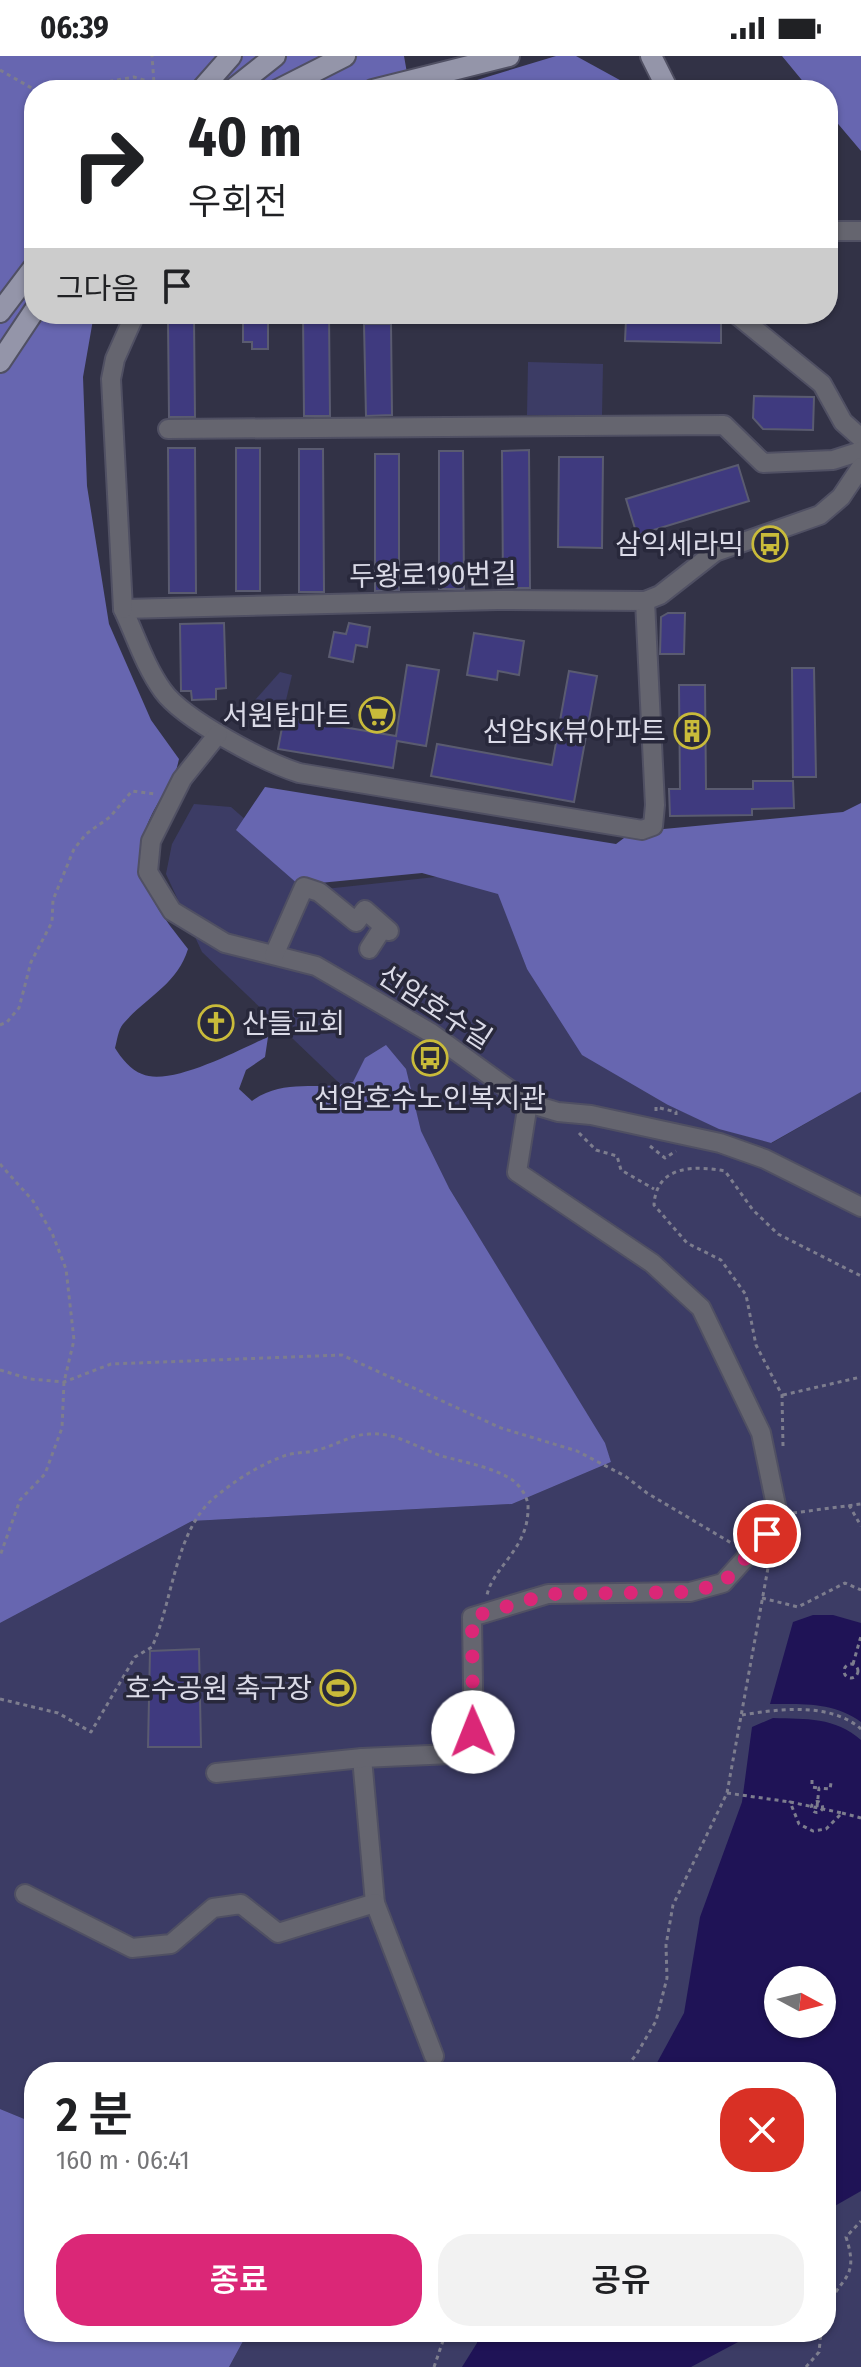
<!DOCTYPE html>
<html lang="ko">
<meta charset="utf-8">
<style>
:root{--surface:#fff;--page:#f2f2f2;--text:#202124;--muted:#757577;--accent:#db2777}
body{margin:0;font-family:"Fira Sans Condensed","Noto Sans KR",sans-serif;background:var(--page);color:var(--text);height:100vh;display:flex;flex-direction:column;font-size:30px;white-space:nowrap}
*{box-sizing:border-box;margin:0}
p{font-size:26px;color:var(--muted)}
.icon{flex:none;width:44px;height:44px;fill:none;stroke:currentColor;stroke-width:2;stroke-linecap:round;stroke-linejoin:round}
.map{position:relative;flex:1;overflow:hidden}
.details{position:absolute;left:24px;top:2006px;width:812px;height:280px;display:flex;flex-direction:column;background:var(--surface);border-radius:32px;box-shadow:0 2px 6px #0004}
.details>*{flex:none}
.banner{position:absolute;left:24px;top:24px;width:814px;height:244px;border-radius:32px;box-shadow:0 2px 6px #0004;background:#fff;color:var(--text);overflow:hidden}
.needle{width:52px;rotate:97deg}
.fabs{position:absolute;left:764px;top:1910px;display:grid;gap:16px}
.fabs a{display:grid;place-items:center;width:72px;height:72px;border-radius:50%;background:var(--surface);box-shadow:0 2px 6px #0004;font-size:40px}
.pin{position:absolute;display:grid;place-items:center;width:68px;height:68px;color:#fff;margin:-34px;border:4px solid #fff;border-radius:50%;box-shadow:0 2px 8px #0007}
.me{position:absolute;width:88px;margin:-44px;rotate:359deg;stroke-linejoin:round;filter:drop-shadow(0 0 6px #0008)}
.turn{display:flex;align-items:center;gap:28px;height:168px;padding:0 32px;font-size:36px}
.turn .icon{width:104px;height:104px;stroke-width:2.5}
.turn b{display:block;font-size:56px;line-height:68px}
.then{display:flex;align-items:center;height:76px;padding:0 32px;background:#0003;gap:16px;font-size:30px}
.round{display:grid;place-items:center;flex:none;width:84px;height:84px;border-radius:32px;background:var(--page)}
.head{display:flex;align-items:center;justify-content:space-between;height:136px;padding:0 32px}
h1{font-size:48px;font-weight:600;line-height:60px}
.button{display:flex;gap:16px;margin-top:auto;padding:16px 32px}
.button a{flex:1;height:92px;border-radius:32px;background:var(--accent);color:#fff;font-size:32px;font-weight:600;line-height:92px;text-align:center}
.button a+a{background:var(--page);color:var(--text)}
.status{display:flex;justify-content:space-between;align-items:center;height:56px;padding:0 40px;background:var(--surface);direction:ltr}
.status svg{height:22px;fill:currentColor}
.map>svg:first-child{display:block}
.green{fill:#3c3c65;fill-rule:evenodd}
.forest{fill:#6766b0}
.water{fill:#1f1356;fill-rule:evenodd}
.building{fill:#3f3a7f;stroke:#5a5b70;stroke-width:2}
.lines{fill:none;stroke-linecap:round;stroke-linejoin:round}
.minor-casing{stroke:#505063;stroke-width:22}
.major-casing{stroke:#505063;stroke-width:24}
.path{stroke:#7d7d8e;stroke-width:3;stroke-dasharray:4 4;stroke-linecap:butt}
.minor{stroke:#65656f;stroke-width:18}
.major{stroke:#9495a9;stroke-width:20}
.route{stroke:#db2777;stroke-width:14;stroke-dasharray:0 25.2}
.labels{text-anchor:middle;dominant-baseline:central;stroke-width:7;stroke-linejoin:round;paint-order:stroke}
.poi-label{font-size:28px;fill:#dadae7;stroke:#28283b;text-anchor:end}
.street-label{font-size:28px;fill:#dadae7;stroke:#28283b}
</style>
<div class="status"><b>06:39</b><svg viewBox="0 0 49 12"><path d="M0 12V9h3v3zM5 12V6h3v6zM10 12V3h3v9zM15 12V0h3v12zM26 1h20v11H26zM47 4h2v5h-2z"/></svg></div>
<div class="map">
<svg width="861" height="2311" viewBox="0 0 861 2311">
<rect width="100%" height="100%" fill="#323246"/>
<g class="green">
<polygon points="528,306 603,308 602,360 527,359"/>
<polygon points="280,616 292,619 282,661 247,653"/>
<path d="M194,748L231,751L325,833L463,818L499,838L527,913L668,1049L719,1072L772,1087L861,1036V2311H229L248,2276H826V2016H34V2067L0,2053V1567L192,1465L512,1448L611,1406L604,1387L449,1132L202,896L166,818L172,788ZM778,1924H822V1968H778Z"/>
</g>
<g class="forest">
<path d="M0,0H404L410,34H34V258H94L83,321L87,430L109,568L151,664L179,703C172,734 165,733 152,758C124,815 154,849 188,893C177,929 146,941 123,968C118,974 117,985 115,992C121,1002 131,1014 142,1018C171,1031 240,993 268,981L265,1001L246,1014L239,1033L252,1045C285,1021 316,1036 353,1026L365,1002L386,989L406,1013L421,1075L449,1132L605,1387L611,1406L512,1448L192,1465L0,1567Z"/>
<polygon points="556,0 576,0 638,34 444,34"/>
<polygon points="782,0 861,0 861,95 828,56 828,34 810,34"/>
<polygon points="265,731 616,788 632,776 843,756 861,747 861,1036 771,1087 719,1073 668,1049 582,999 527,913 498,838 422,817 299,829 236,774"/>
<polygon points="0,2053 34,2067 34,2276 248,2276 229,2311 0,2311"/>
</g>
<g class="water">
<path d="M813,1559H833L861,1567V1666C834,1646 803,1648 770,1648L793,1566Z"/>
<path d="M773,1662C806,1663 835,1661 861,1684V2135L826,2155V2016H652L684,1957L700,1861L742,1746L752,1671ZM822,1924V1968H778V1924Z"/>
<polygon points="477,2276 757,2276 691,2311 462,2311 477,2287"/>
</g>
<g class="building">
<polygon points="252,258 268,258 268,293 252,293 252,286 243,286 243,264 253,264"/>
<polygon points="303,258 329,258 330,360 304,360"/>
<polygon points="194,263 195,361 169,361 168,264"/>
<polygon points="626,264 721,266 721,287 625,285"/>
<polygon points="364,268 391,268 392,359 366,360"/>
<polygon points="754,340 814,341 813,374 763,373 753,362"/>
<polygon points="168,392 195,392 196,537 169,537"/>
<rect x="236" y="392" width="24" height="143"/>
<polygon points="299,393 323,393 324,536 299,536"/>
<polygon points="529,394 530,532 503,532 502,395"/>
<polygon points="439,395 463,395 464,533 439,533"/>
<polygon points="375,398 399,398 399,534 375,535"/>
<polygon points="559,401 603,401 602,492 558,491"/>
<polygon points="738,409 749,445 637,479 626,443"/>
<polygon points="668,557 685,557 684,598 660,598 661,561"/>
<polygon points="224,567 226,632 216,633 216,643 192,644 191,635 181,635 180,568"/>
<polygon points="349,567 370,571 367,591 356,589 353,606 329,601 334,576 346,578"/>
<polygon points="474,577 524,585 519,619 498,615 497,624 467,619"/>
<polygon points="407,609 439,614 426,690 397,685 393,712 278,693 284,661 396,680"/>
<polygon points="792,612 814,612 816,721 793,721"/>
<polygon points="569,615 597,620 574,746 431,720 437,688 552,709"/>
<polygon points="679,629 705,629 706,733 753,733 753,725 793,725 794,752 752,753 752,759 670,760 669,733 680,733"/>
<polygon points="199,1593 201,1691 148,1691 150,1595"/>
</g>
<g class="lines">
<defs>
<g id="minor">
<polyline points="828,175 861,175"/>
<polyline points="736,258 822,328 843,366 861,382"/>
<polyline points="168,373 724,369 763,407 833,404 861,395"/>
<path d="M645,545L655,749L653,770L642,774L299,717C265,706 184,664 163,635C145,610 136,581 123,553L498,544L645,545L660,539L715,496L820,459L841,441L861,411"/>
<polyline points="123,553 111,323 115,303 135,258"/>
<polyline points="218,678 182,723 151,785 148,816 172,855 225,887 316,910 431,977 528,1047 558,1056 591,1059 720,1087 765,1103 861,1151"/>
<polyline points="274,899 304,831 319,836 356,866 365,854 389,875 382,873 369,893"/>
<polyline points="362,1702 375,1847"/>
<polyline points="216,1717 362,1702 474,1697 472,1561 548,1538 690,1536 723,1527 767,1478 778,1459 761,1377 701,1252 652,1207 517,1116 528,1047"/>
<polyline points="25,1838 132,1892 171,1888 213,1852 241,1848 278,1877 375,1847 434,2000"/>
</g>
<g id="major">
<polyline points="651,0 668,34"/>
<polyline points="201,34 231,0"/>
<polyline points="232,34 275,0"/>
<polyline points="278,34 345,0"/>
<polyline points="373,34 509,0"/>
<polyline points="0,256 34,211"/>
<polyline points="0,306 34,255"/>
</g>
</defs>
<use href="#minor" class="minor-casing"/>
<use href="#major" class="major-casing"/>
<g class="path">
<polyline points="0,14 35,34"/>
<polyline points="62,34 134,21 154,27 152,0"/>
<polyline points="0,969 7,966 19,952 31,906 52,866 53,844 74,793 86,778 110,761 132,735 155,738"/>
<polyline points="656,1055 656,1051 676,1056 676,1059"/>
<polyline points="579,1077 596,1094 617,1100 621,1114 654,1133"/>
<polyline points="650,1090 665,1102 676,1095"/>
<polyline points="0,1108 33,1145 52,1177 66,1213 74,1284 64,1326 62,1372 45,1418 20,1444 0,1500"/>
<polyline points="0,1314 30,1323 64,1326 111,1308 342,1299 501,1372 577,1395 625,1420 647,1437 733,1488"/>
<polyline points="783,1339 861,1321"/>
<path d="M783,1390L782,1339L756,1289L746,1239L721,1204L687,1187L654,1149C656,1110 693,1109 725,1115L753,1154L778,1178L861,1220"/>
<polyline points="849,1449 861,1470"/>
<polyline points="793,1457 861,1448"/>
<polyline points="762,1542 798,1551 845,1527 861,1534"/>
<polyline points="853,1608 861,1580"/>
<circle cx="851" cy="1615" r="7"/>
<path d="M0,1643L58,1657L91,1676L135,1601L152,1591C173,1545 175,1475 214,1442C234,1425 262,1407 287,1399C297,1396 308,1397 317,1394C335,1390 349,1379 369,1378C400,1376 420,1395 449,1402C469,1407 493,1412 511,1423C520,1429 529,1442 528,1453C528,1493 493,1511 487,1539"/>
<path d="M742,1659C779,1653 830,1646 861,1673"/>
<polyline points="812,1724 812,1731 819,1732"/>
<polyline points="727,1737 790,1746"/>
<circle cx="817" cy="1751" r="5.5"/>
<polygon points="790,1746 842,1757 826,1773 813,1775 799,1768"/>
<polyline points="817,1751 819,1732 830,1733 831,1727"/>
<polyline points="842,1757 861,1762"/>
<polyline points="622,2016 636,1999 656,1965 667,1922 666,1889 673,1849 727,1737 770,1501"/>
<path d="M826,2258C837,2219 861,2227 846,2181L861,2165"/>
<polyline points="434,2311 446,2276"/>
<polyline points="806,2311 819,2296 821,2276"/>
</g>
<use href="#minor" class="minor"/>
<use href="#major" class="major"/>
</g>
<g class="lines">
<polyline class="route" points="473,1676 472,1561 548,1538 690,1536 723,1527 767,1478"/>
</g>
<defs>
<symbol id="bus-ring" viewBox="-11 -11 22 22"><circle r="9.5" fill="#28283b" stroke="#c9bb3a" stroke-width="1.5"/><path d="M-5-6H5V4H4V6H2V4H-2V6H-4V4H-5ZM-3.5-4V0h7V-4ZM-3.5 1.2v1.5H-2V1.2ZM2 1.2v1.5H3.5V1.2Z" fill="#c9bb3a"/></symbol>
<symbol id="supermarket-ring" viewBox="-11 -11 22 22"><circle r="9.5" fill="#28283b" stroke="#c9bb3a" stroke-width="1.5"/><path d="M-6-5.5h2.5l.6 2H6L4.5 2H-2.5L-4.4-4H-6ZM-1.5 3.2a1.3 1.3 0 1 0 .1 0ZM3 3.2a1.3 1.3 0 1 0 .1 0Z" fill="#c9bb3a"/></symbol>
<symbol id="building-ring" viewBox="-11 -11 22 22"><circle r="9.5" fill="#28283b" stroke="#c9bb3a" stroke-width="1.5"/><path d="M-4-6H4V6H1V3H-1V6H-4ZM-2.5-4.3h1.7v1.8h-1.7ZM.8-4.3h1.7v1.8H.8ZM-2.5-1h1.7V.8h-1.7ZM.8-1h1.7V.8H.8Z" fill="#c9bb3a"/></symbol>
<symbol id="church-ring" viewBox="-11 -11 22 22"><circle r="9.5" fill="#28283b" stroke="#c9bb3a" stroke-width="1.5"/><path d="M-1.2-6h2.4v3.5h3.3v2.4h-3.3V6h-2.4V-.1h-3.3v-2.4h3.3Z" fill="#c9bb3a"/></symbol>
<symbol id="stadium-ring" viewBox="-11 -11 22 22"><circle r="9.5" fill="#28283b" stroke="#c9bb3a" stroke-width="1.5"/><path d="M0-5a6.5 5 0 1 0 0 10a6.5 5 0 1 0 0-10ZM-3.5-1.8h7v3.6h-7Z" fill="#c9bb3a"/></symbol>
</defs>
<g fill-rule="evenodd">
<use href="#bus-ring" x="750" y="468" width="40" height="40"/>
<use href="#supermarket-ring" x="357" y="639" width="40" height="40"/>
<use href="#building-ring" x="672" y="655" width="40" height="40"/>
<use href="#church-ring" x="196" y="947" width="40" height="40"/>
<use href="#bus-ring" x="410" y="982" width="40" height="40"/>
<use href="#stadium-ring" x="318" y="1612" width="40" height="40"/>
</g>
<g class="labels">
<g class="poi-label">
<text x="744" y="488">삼익세라믹</text>
<text x="351" y="659">서원탑마트</text>
<text x="666" y="675">선암SK뷰아파트</text>
<text x="242" y="967" text-anchor="start">산들교회</text>
<text x="430" y="1042" text-anchor="middle">선암호수노인복지관</text>
<text x="312" y="1632">호수공원 축구장</text>
</g>
<g class="street-label">
<text transform="translate(433 519) rotate(-1)">두왕로190번길</text>
<text transform="translate(435 951) rotate(33)">선암호수길</text>
</g>
</g>
</svg>
<div class="fabs">
<a><svg class="needle" viewBox="-14 -14 28 28"><path d="M0-13l5 13h-10z" fill="#e53935"/><path d="M0 13l5-13h-10z" fill="#757577"/></svg></a>
</div>
<div class="pin" style="left:767px;top:1478px;background:#d93025"><svg class="icon" aria-label="arrive" viewBox="0 0 24 24"><path d="M6 21V4h12l-3 4 3 4H6"/></svg></div>
<svg class="me" style="left:473px;top:1676px" viewBox="-20 -20 40 40"><circle r="19" fill="#fff"/><path d="M0-13L10 11 0 6-10 11z" fill="#db2777"/></svg>
<div class="banner">
<div class="turn"><svg class="icon" aria-label="right" viewBox="0 0 24 24"><path d="M7 20v-9h11M14 6l5 5-5 5"/></svg><div><b>40 m</b>우회전</div></div>
<div class="then">그다음<svg class="icon" aria-label="arrive" viewBox="0 0 24 24"><path d="M6 21V4h12l-3 4 3 4H6"/></svg></div>
</div>
<section class="details">
<div class="head"><div><h1>2 분</h1><p>160 m · 06:41</p></div><a class="round" style="background:#d93025;color:#fff"><svg class="icon" aria-label="close" viewBox="0 0 24 24"><path d="M6 6l12 12M18 6L6 18"/></svg></a></div>
<div class="button"><a>종료</a><a>공유</a></div>
</section>
</div>
